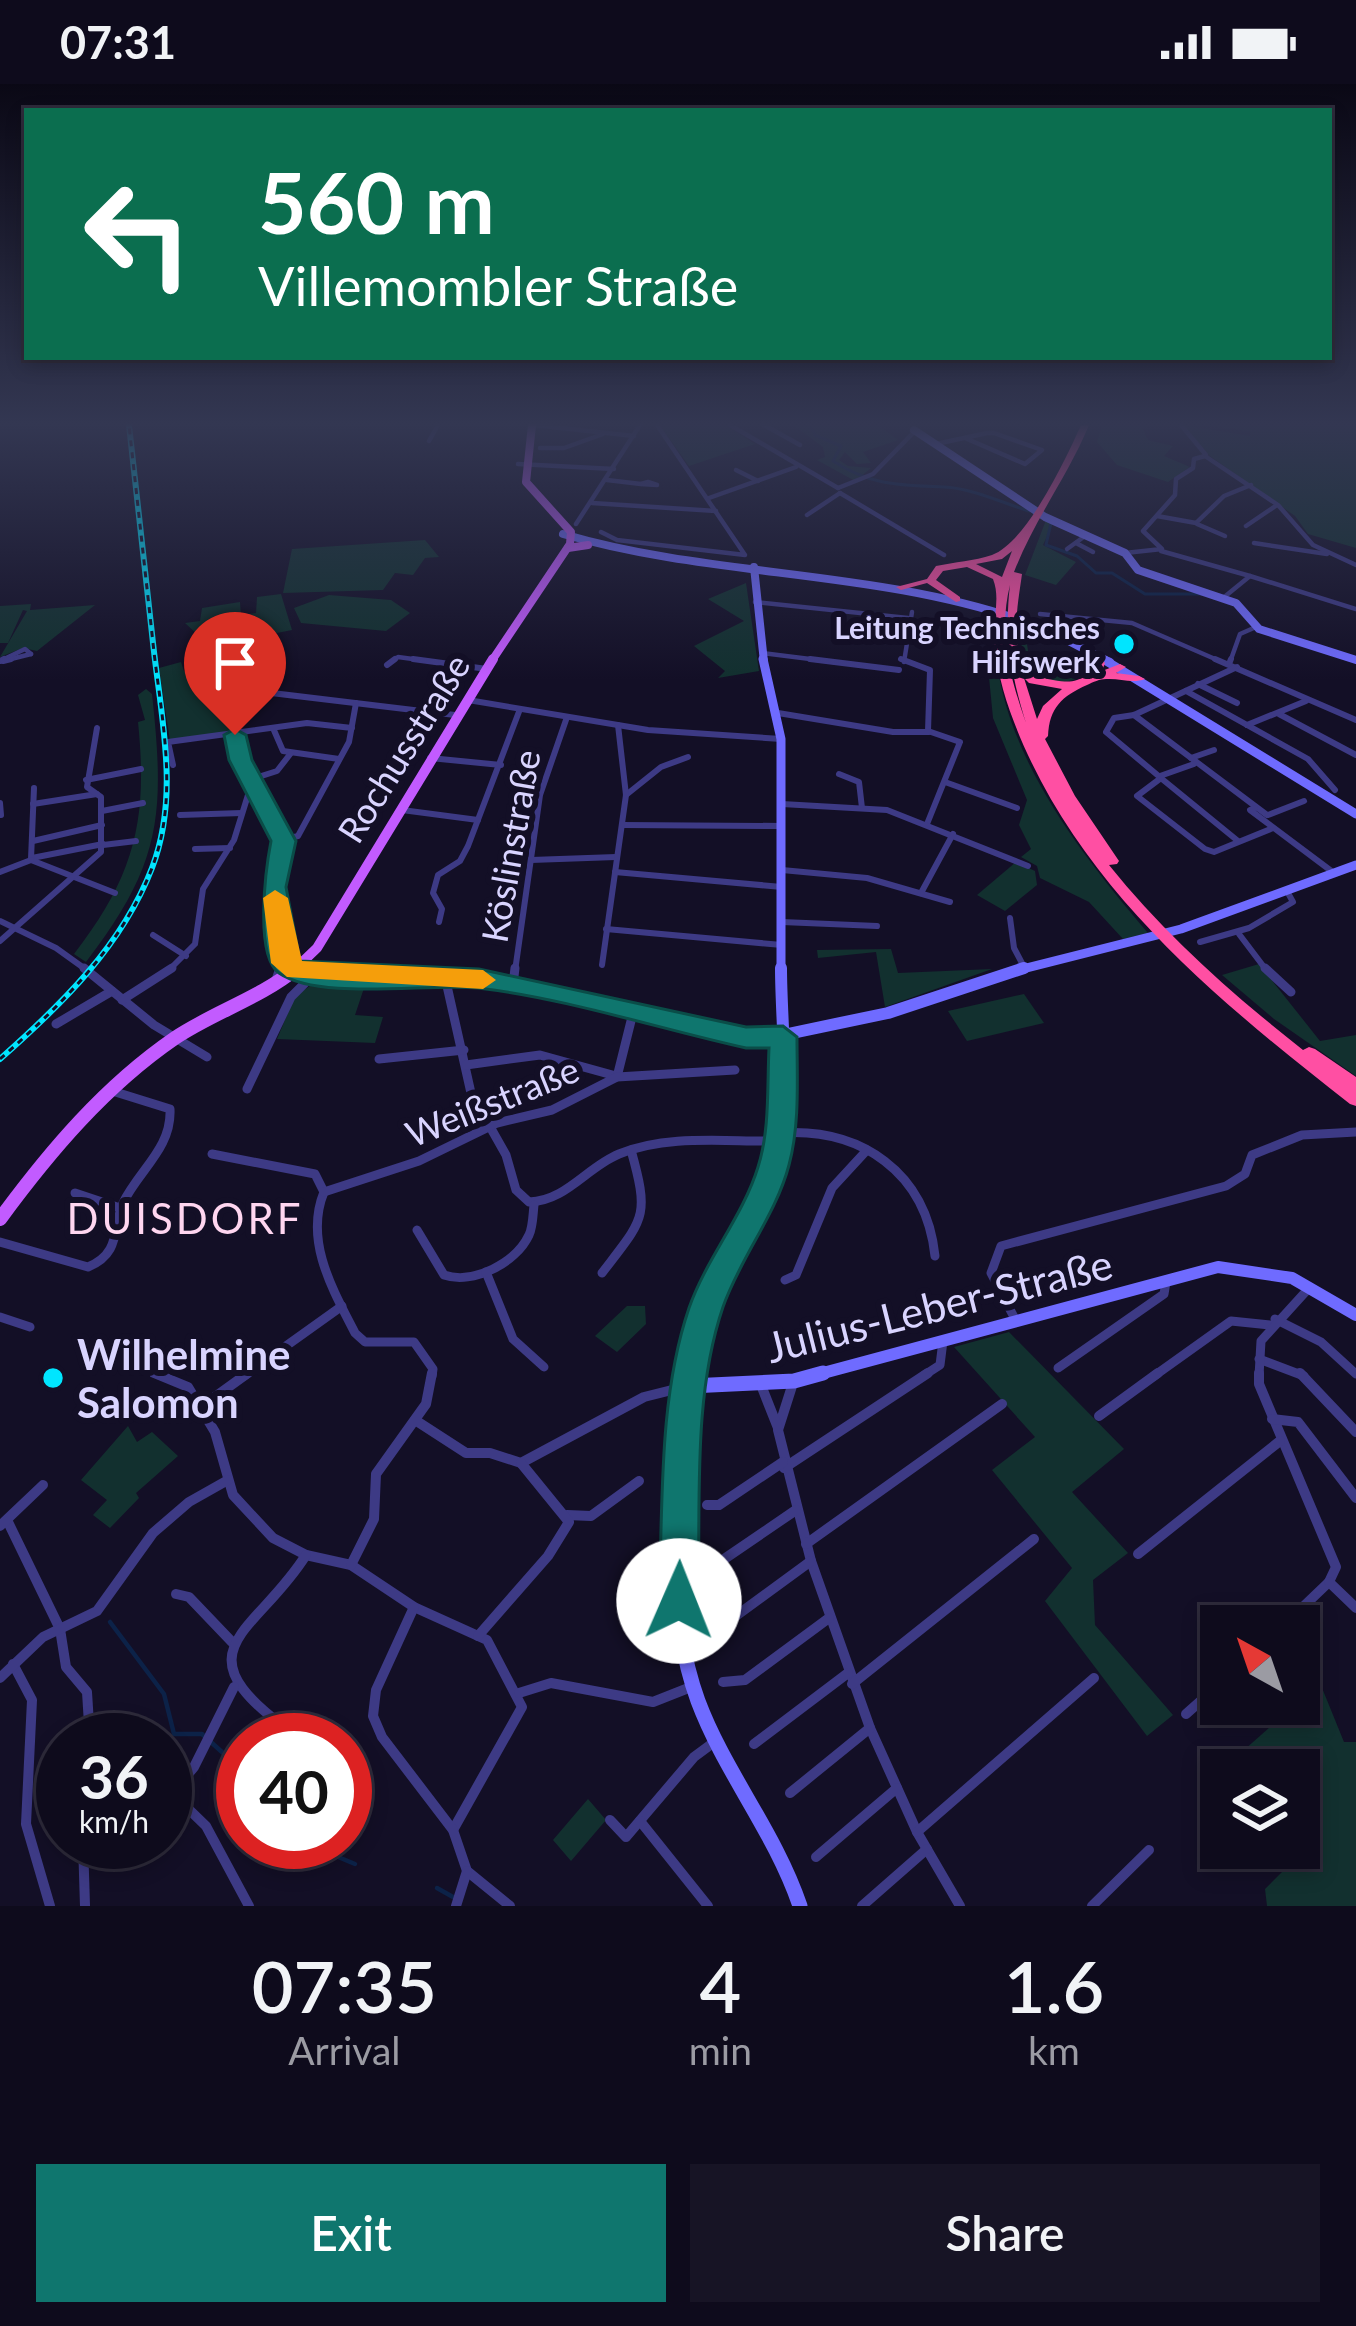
<!DOCTYPE html>
<meta charset="utf-8">
<style>
:root{--surface:#0e0b1c;--page:#171425;--text:#f1f3f6;--muted:#9b9ba3;--line:#2e2b3b;--accent:#0f766e}
body{margin:0;font-family:Lato,sans-serif;background:var(--page);color:var(--text);height:100vh;display:flex;flex-direction:column;font-size:45px;white-space:nowrap}
*{box-sizing:border-box;margin:0}
p{font-size:39px;color:var(--muted)}
.icon{flex:none;width:66px;height:66px;fill:none;stroke:currentColor;stroke-width:2;stroke-linecap:round;stroke-linejoin:round}
.map{position:relative;height:1822px;overflow:hidden}
.side{display:flex;flex-direction:column;background:var(--surface);flex:1}
.side>*{flex:none}
.banner{position:absolute;left:24px;top:24px;width:1308px;height:252px;border-radius:0px;box-shadow:0 6px 18px #0003,0 0 0 3px var(--line);background:#0b6e4f;color:#fff;overflow:hidden}
.needle{width:78px;rotate:320deg}
.fabs{position:absolute;left:1200px;top:1521px;display:grid;gap:24px}
.fabs a{display:grid;place-items:center;width:120px;height:120px;border-radius:0px;background:var(--surface);box-shadow:0 6px 18px #0003,0 0 0 3px var(--line);font-size:60px}
.speed{position:absolute;left:36px;top:1629px;display:flex;gap:24px;font-size:60px;font-weight:700;text-align:center}
.speed>*{display:grid;place-content:center;width:156px;height:156px;border-radius:50%;background:var(--surface);box-shadow:0 6px 18px #0003,0 0 0 3px var(--line);line-height:1}
.speed small{font-size:30px;font-weight:400}
.speed .limit{border:18px solid #d22;background:#fff;color:#111}
.pin{position:absolute;display:grid;place-items:center;width:102px;height:102px;color:#fff;margin:-123px -51px;border-radius:50% 50% 50% 0;rotate:-45deg;box-shadow:0 0 12px #0007}
.pin .icon{rotate:45deg}
.me{position:absolute;width:132px;margin:-66px;rotate:1deg;stroke-linejoin:round;filter:drop-shadow(0 0 9px #0008)}
.turn{display:flex;align-items:center;gap:42px;height:252px;padding:0 36px;font-size:54px}
.turn .icon{width:156px;height:156px;stroke-width:2.5}
.turn b{display:block;font-size:84px;line-height:102px}
.eta{display:flex;justify-content:space-evenly;align-items:center;height:204px;text-align:center}
.eta b{font-size:72px;font-weight:600;line-height:84px}
.action{display:flex;gap:24px;margin-top:auto;padding:24px 36px}
.action a{flex:1;height:138px;border-radius:0px;background:var(--accent);color:#fff;font-size:48px;font-weight:600;line-height:138px;text-align:center}
.action a+a{background:var(--page);color:var(--text)}
.status{display:flex;justify-content:space-between;align-items:center;height:84px;padding:0 60px;background:var(--surface);direction:ltr}
.status svg{height:33px;fill:currentColor}
.map>svg:first-child{display:block}
.green{fill:#12302f}
.lines{fill:none;stroke-linecap:round;stroke-linejoin:round}
.stream-far1{stroke:#0c2248;stroke-width:3}
.stream{stroke:#0c2248;stroke-width:4.5}
.street-far3{stroke:#3d3a85;stroke-width:4.5}
.street-far2{stroke:#3d3a85;stroke-width:6}
.street-far1{stroke:#3d3a85;stroke-width:9}
.street{stroke:#3d3a85;stroke-width:10}
.secondary-far3{stroke:#6f6bff;stroke-width:8}
.secondary-far2{stroke:#6f6bff;stroke-width:9}
.secondary-far1{stroke:#6f6bff;stroke-width:12}
.secondary{stroke:#6f6bff;stroke-width:15}
.primary-far2{stroke:#c25bff;stroke-width:8}
.primary-far1{stroke:#c25bff;stroke-width:10}
.primary{stroke:#c25bff;stroke-width:14}
.highway{fill:#ff4fa3;fill-rule:evenodd}
.rail-casing{stroke:#00e5ff;stroke-width:6}
.rail{stroke:#130f26;stroke-width:3;stroke-dasharray:6;stroke-linecap:butt}
.route{fill:#0f766e;stroke:#0a4d48;stroke-width:3}
.slow{fill:#f59e0b}
.poi-dot{fill:#00e5ff;stroke:#130f26;stroke-width:4.5}
.labels{text-anchor:middle;dominant-baseline:central;stroke-width:12;stroke-linejoin:round;paint-order:stroke}
.far-poi-label{font-size:30px;font-weight:bold;fill:#d9d4ff;stroke:#130f26;text-anchor:end}
.street-label{font-size:36px;fill:#d9d4ff;stroke:#130f26}
.quarter-label{font-size:42px;letter-spacing:3px;fill:#ffd6f0;stroke:#130f26}
.near-street-label{font-size:42px;fill:#d9d4ff;stroke:#130f26}
.near-poi-label{font-size:42px;font-weight:bold;fill:#d9d4ff;stroke:#130f26;text-anchor:start}
</style>
<div class="status"><b>07:31</b><svg viewBox="0 0 49 12"><path d="M0 12V9h3v3zM5 12V6h3v6zM10 12V3h3v9zM15 12V0h3v12zM26 1h20v11H26zM47 4h2v5h-2z"/></svg></div>
<div class="map">
<svg width="1356" height="1822" viewBox="0 0 1356 1822">
<rect width="100%" height="100%" fill="#130f26"/>
<g class="green">
<polygon points="669,341 725,341 755,360 689,382 662,344"/>
<polygon points="793,341 878,341 898,356 863,368 871,379 857,380 845,368 839,376 848,382 871,384 855,397 817,376 825,373 823,363"/>
<polygon points="1102,341 1158,341 1142,344 1148,356 1173,362 1164,372 1190,383 1168,398 1117,381 1097,358"/>
<polygon points="1183,341 1250,352 1250,347 1200,341 1356,341 1356,464 1308,450 1295,432 1210,372"/>
<polygon points="1046,436 1053,439 1043,461 1076,478 1056,501 1025,491"/>
<polygon points="425,456 439,473 425,474 413,491 395,489 383,506 283,509 292,465"/>
<polygon points="746,499 759,587 718,594 725,587 694,562 744,537 708,515"/>
<polygon points="281,510 292,546 267,551 262,544 200,553 185,539 200,537 202,524 240,518 241,531 256,529 257,513"/>
<polygon points="329,511 391,516 410,529 386,547 301,539 294,524"/>
<polygon points="31,520 30,526 95,521 37,567 23,564 0,573 27,527 23,526 8,559 0,559 0,522"/>
<path d="M1018,538L1024,541L1029,573L1088,576L1094,577L1092,587C1067,603 1049,601 1025,585Z"/>
<polygon points="181,578 184,587 206,597 224,593 231,648 170,657 159,584"/>
<path d="M988,583L998,586C1014,685 1085,775 1148,849L1123,855L1089,818L1040,794L1037,782L1021,773L1031,765L1019,741L1027,716L993,634Z"/>
<path d="M146,605L152,610C165,730 162,779 86,878L74,870C135,791 148,736 138,638L145,636L138,611Z"/>
<polygon points="1016,778 1035,787 1037,801 1005,827 977,811"/>
<polygon points="891,865 898,889 992,885 885,923 876,868 818,874 817,866"/>
<polygon points="1259,880 1320,957 1356,951 1356,992 1274,935 1222,891"/>
<polygon points="319,896 366,898 355,931 383,933 375,959 277,955 295,912"/>
<polygon points="1024,910 1044,939 967,957 948,927"/>
<polygon points="627,1222 645,1222 646,1240 617,1268 595,1252"/>
<polygon points="1009,1248 1124,1365 1072,1408 1128,1469 1093,1496 1095,1541 1173,1631 1147,1652 1045,1517 1072,1484 992,1386 1035,1353 954,1263"/>
<polygon points="128,1342 137,1358 152,1348 178,1372 136,1409 139,1414 110,1444 93,1431 107,1416 81,1396"/>
<polygon points="1320,1599 1344,1658 1356,1658 1356,1822 1267,1822 1265,1805 1322,1748 1299,1737 1299,1686 1246,1686 1235,1674"/>
<polygon points="588,1715 606,1736 571,1777 553,1756"/>
</g>
<g class="lines">
<g class="stream-far1">
<path d="M810,341L815,351L841,362L833,377C871,402 901,401 944,403C971,404 1003,419 1029,427"/>
<polyline points="1051,439 1046,461 1077,472 1096,489 1112,489 1145,510 1203,510"/>
</g>
<g class="stream">
<polyline points="110,1538 164,1610 174,1650 202,1650 243,1687"/>
<polyline points="302,1758 355,1780"/>
<polyline points="437,1804 453,1813"/>
</g>
<g class="street-far3">
<polyline points="534,341 634,352"/>
<polyline points="730,341 838,404"/>
<polyline points="764,341 800,361"/>
<polyline points="1181,341 1206,371"/>
<polyline points="429,357 438,341"/>
<polyline points="936,360 987,349 994,349 1042,366 1025,380 965,354"/>
<polyline points="540,364 564,364 603,350"/>
<polyline points="1205,372 1278,421 1313,461 1356,481"/>
<polyline points="518,380 614,385"/>
<polyline points="736,386 758,397"/>
<polyline points="607,396 641,400"/>
<polygon points="648,398 657,401 641,400"/>
<polyline points="838,404 873,390 915,347"/>
<polyline points="840,409 944,471"/>
<polyline points="709,414 796,383"/>
<polyline points="592,419 716,427"/>
<polyline points="807,431 840,409"/>
<polyline points="1157,432 1196,439 1224,412 1251,401"/>
<polyline points="576,440 640,341"/>
<polyline points="1197,440 1225,452"/>
<polyline points="1246,442 1277,421"/>
<polyline points="601,448 617,456 745,471 657,341"/>
<polyline points="1076,459 1093,468"/>
<polyline points="1254,459 1327,470"/>
<polyline points="1067,465 1085,452"/>
<polyline points="1161,467 1250,492 1223,514"/>
<polyline points="1125,469 1162,465 1143,447 1175,411 1176,395 1193,384 1194,375 1205,372"/>
<polyline points="1250,492 1356,525"/>
<polyline points="755,518 908,534"/>
<polyline points="1040,530 1132,539 1222,578"/>
<polyline points="198,553 215,578"/>
<polyline points="762,569 834,578"/>
<polyline points="216,572 277,557"/>
<polyline points="0,577 25,565 31,570"/>
<polyline points="3,577 31,570"/>
<polyline points="391,578 398,573 435,578"/>
<polyline points="904,578 912,528"/>
<polyline points="1230,578 1240,550 1256,543"/>
</g>
<g class="street-far2">
<polyline points="213,575 226,593 241,676 283,756 277,793 279,887"/>
<polyline points="413,575 487,585"/>
<polyline points="810,575 899,586"/>
<polyline points="901,575 930,586 928,647 960,658 927,740"/>
<polyline points="1215,575 1356,636"/>
<polyline points="0,577 4,575"/>
<polyline points="3,577 11,575"/>
<polyline points="1229,580 1231,575"/>
<polyline points="387,581 395,575"/>
<polyline points="1237,583 1134,631 1114,634 1106,648 1161,694 1137,712 1205,765 1214,768 1273,744"/>
<polyline points="1198,600 1237,619"/>
<polyline points="230,604 455,631"/>
<polyline points="1186,607 1308,675 1335,706"/>
<polyline points="468,616 648,646 781,655"/>
<polyline points="778,629 893,648 929,648"/>
<polyline points="1279,630 1356,671"/>
<polyline points="1134,631 1267,731"/>
<polyline points="1247,641 1306,617"/>
<polyline points="273,644 283,667 339,675"/>
<polyline points="430,674 501,681"/>
<polyline points="1191,674 1214,666"/>
<polyline points="173,681 168,658 307,639 352,644"/>
<polyline points="839,690 859,698 862,724"/>
<polyline points="1160,692 1194,680"/>
<polyline points="252,695 277,687 291,669"/>
<polyline points="1162,695 1238,757"/>
<polyline points="86,696 141,685"/>
<polyline points="945,698 1017,724"/>
<polyline points="626,711 661,683 688,673"/>
<polyline points="0,719 1,731"/>
<polyline points="33,720 97,710"/>
<polyline points="782,720 887,726 1028,782"/>
<polyline points="1255,724 1250,726 1334,789"/>
<polyline points="402,726 478,736"/>
<polyline points="102,727 143,719"/>
<polyline points="180,731 242,729"/>
<polyline points="1268,731 1304,717"/>
<polyline points="622,741 782,742"/>
<polyline points="283,756 298,752 349,658 356,619"/>
<polyline points="33,757 102,741"/>
<polyline points="103,761 136,757"/>
<polyline points="195,765 230,764"/>
<polyline points="32,774 103,760"/>
<polyline points="31,775 34,704"/>
<polyline points="31,776 115,809"/>
<polyline points="531,776 616,773"/>
<polyline points="782,786 867,794 950,818"/>
<polyline points="0,788 31,776"/>
<polyline points="615,788 782,803"/>
<polyline points="921,809 953,750"/>
<polyline points="1010,834 1014,864 1024,883"/>
<polyline points="0,837 56,864 88,887"/>
<polyline points="439,838 442,825 433,809 438,791 460,777 468,762 520,625"/>
<polyline points="782,838 877,842"/>
<polyline points="606,845 782,861"/>
<polyline points="1239,850 1267,887"/>
<polyline points="153,851 186,872"/>
<polyline points="0,857 101,768 101,713 87,703 97,644"/>
<polyline points="1200,858 1249,844 1293,818 1288,809"/>
<polyline points="602,881 626,711 618,641"/>
<polyline points="168,887 195,860 203,805 234,756 248,711 257,705"/>
<polyline points="515,887 540,711 567,633"/>
</g>
<g class="street-far1">
<polyline points="84,884 154,941 207,973"/>
<polyline points="1265,884 1291,908"/>
<path d="M445,893L471,1009L506,1071L516,1106L529,1118C566,1117 587,1083 619,1070C668,1050 726,1058 778,1057"/>
<polyline points="276,896 280,884"/>
<polyline points="513,901 515,884"/>
<polyline points="122,916 172,884"/>
<polyline points="56,940 112,907"/>
<polyline points="379,975 464,966"/>
<polyline points="466,981 540,971 616,992"/>
<polyline points="617,993 633,929"/>
<polyline points="247,1005 291,913 313,891"/>
<path d="M781,1049C861,1044 926,1088 935,1172"/>
<path d="M212,1070L315,1090L324,1108C304,1157 333,1206 355,1249L365,1258H414L433,1285L432,1292"/>
<polyline points="324,1108 419,1077 497,1039 552,1026 617,993 735,986"/>
<polyline points="75,1109 120,1124"/>
<path d="M417,1146L444,1191C473,1201 516,1179 529,1151C533,1143 533,1129 534,1121"/>
<path d="M0,1158L88,1183C122,1169 112,1143 123,1119C139,1086 172,1064 170,1025L109,1006"/>
<polyline points="486,1188 513,1255 544,1283"/>
<path d="M602,1189C644,1134 650,1134 631,1066"/>
<polyline points="785,1196 796,1191 832,1104 867,1066"/>
<polyline points="0,1233 30,1243"/>
<polyline points="1275,1235 1321,1258 1356,1290"/>
<polyline points="1016,1237 991,1189 1001,1162 1226,1102 1245,1090 1252,1071 1302,1051 1356,1048"/>
<polyline points="83,1260 162,1292"/>
<polyline points="1259,1275 1304,1292"/>
<polyline points="1058,1284 1164,1210 1166,1198"/>
<polyline points="244,1292 342,1222"/>
<polyline points="923,1292 940,1281 943,1257"/>
<polyline points="1154,1292 1231,1237 1270,1241"/>
<polyline points="1259,1292 1261,1257 1309,1204"/>
</g>
<g class="street">
<polyline points="154,1289 188,1303 215,1348 233,1411 273,1454 306,1471 351,1481 414,1523 487,1556 522,1623 453,1746"/>
<polyline points="1259,1289 1259,1300 1336,1483 1329,1498 1283,1542"/>
<polyline points="1300,1289 1356,1348"/>
<polyline points="793,1299 778,1346 811,1477 870,1644 917,1748 960,1822"/>
<polyline points="761,1301 778,1344"/>
<polyline points="201,1323 248,1289"/>
<polyline points="1099,1332 1158,1289"/>
<polyline points="1272,1335 1298,1338 1356,1414"/>
<polyline points="415,1336 466,1369 490,1369 521,1379 644,1313 688,1302"/>
<polyline points="784,1384 928,1289"/>
<polyline points="707,1421 719,1421 783,1378"/>
<polyline points="567,1431 591,1432 639,1397"/>
<polyline points="8,1438 60,1545 66,1583 87,1608 90,1656"/>
<polyline points="0,1442 43,1401"/>
<polyline points="806,1460 1002,1320"/>
<polyline points="1138,1470 1280,1357"/>
<polyline points="351,1481 374,1435 376,1390 426,1320 432,1289"/>
<polyline points="711,1484 796,1426"/>
<polyline points="1329,1498 1356,1524"/>
<polyline points="176,1510 189,1513 232,1558"/>
<polyline points="414,1523 376,1606 373,1632 382,1653 453,1746 467,1787 510,1822"/>
<polyline points="718,1545 811,1477"/>
<polyline points="478,1552 548,1472 569,1438 521,1379"/>
<polyline points="13,1580 32,1616 26,1740 50,1822"/>
<polyline points="0,1594 43,1553 97,1527 153,1449 189,1418 228,1396"/>
<polyline points="723,1598 745,1596 829,1534"/>
<polyline points="852,1600 1034,1455"/>
<polyline points="519,1609 551,1599 653,1618 691,1603"/>
<polyline points="1186,1630 1221,1599"/>
<path d="M300,1656L298,1641L283,1642C179,1564 257,1549 306,1471"/>
<polyline points="754,1660 848,1589"/>
<polyline points="790,1709 870,1644"/>
<polyline points="174,1711 206,1742 249,1822"/>
<polyline points="165,1718 194,1683 234,1603"/>
<polyline points="610,1736 626,1753 694,1673 717,1656"/>
<polyline points="640,1737 708,1822"/>
<polyline points="917,1748 1094,1594"/>
<polyline points="83,1758 85,1822"/>
<polyline points="816,1773 897,1704"/>
<polyline points="456,1822 467,1787"/>
<polyline points="862,1822 927,1765"/>
<polyline points="1092,1822 1149,1766"/>
</g>
<g class="secondary-far3">
<polyline points="914,346 1045,433 1125,469 1138,486 1236,519 1259,545 1356,576"/>
<path d="M563,450C713,494 877,485 1026,538C1055,548 1082,565 1110,578"/>
<polyline points="754,483 764,578"/>
</g>
<g class="secondary-far2">
<polyline points="763,575 781,655 781,887"/>
<polyline points="1103,575 1356,730"/>
<polyline points="1015,887 1181,845 1356,781"/>
</g>
<g class="secondary-far1">
<polyline points="296,887 479,895 764,955 888,929 1024,884"/>
<path d="M692,1292C706,1202 750,1157 774,1078C792,1019 781,945 781,884"/>
<polyline points="812,1292 1218,1183 1292,1194 1356,1231"/>
</g>
<g class="secondary">
<path d="M692,1289C676,1394 661,1515 698,1617C725,1689 775,1748 800,1822"/>
<polyline points="690,1302 794,1297 823,1289"/>
</g>
<g class="primary-far2">
<polyline points="568,464 588,461"/>
<polyline points="491,578 570,460 571,448 526,398 532,341"/>
</g>
<polyline class="primary-far1" points="293,887 317,864 493,575"/>
<path class="primary" d="M0,1135C50,1067 105,1002 175,954C214,928 260,914 297,884"/>
<path class="highway" d="M1081,341H1089C1068,392 1034,436 1014,488L1022,490C1017,527 1003,589 1053,596C1071,599 1073,598 1090,591L1093,579L1082,566L1088,563L1092,564L1105,579L1102,587L1120,580L1126,583L1116,589L1139,592L1145,595C1132,600 1120,594 1106,595C1100,595 1093,598 1087,601C1062,612 1049,624 1048,652L1045,655L1075,712L1119,777L1117,780L1109,781C1165,851 1232,910 1303,966L1309,963L1315,965L1356,993V1022L1350,1020C1216,915 1077,802 1014,638C1003,610 995,579 994,549C994,530 1000,513 993,495L967,483L943,487L936,496L960,513V517L956,518L927,499L901,506L896,503L927,495L936,482C955,478 974,477 992,471C1026,459 1066,375 1081,341ZM1012,467L1002,493L976,480L1002,475ZM1010,501C1004,550 1011,592 1026,639C1010,594 998,548 1010,501ZM1024,594L1029,599L1062,605L1043,622L1037,635Z"/>
<defs>
<path id="rail" d="M0,975C61,921 122,862 152,784C180,711 161,634 153,559C145,486 137,414 129,341"/>
</defs>
<use href="#rail" class="rail-casing"/>
<use href="#rail" class="rail"/>
</g>
<linearGradient id="sky" x2="0" y2="1"><stop stop-color="#0a0815"/><stop offset="0.57" stop-color="#333752"/><stop offset="1" stop-color="#333752" stop-opacity="0"/></linearGradient>
<rect width="1356" height="596" fill="url(#sky)"/>
<path class="route" d="M235,645L246,651L252,676L296,757L286,803L300,877L479,885L746,943L783,942L797,953C797,995 800,1040 789,1081C776,1131 740,1174 723,1223C692,1314 701,1423 698,1517L693,1531L679,1537L665,1531L659,1517C663,1422 658,1315 689,1224C706,1175 743,1132 758,1083C770,1045 767,1003 769,964H746C660,945 565,914 478,904C428,899 319,917 279,889C254,871 266,783 271,757L229,676L224,651Z"/>
<polygon class="slow" points="275,806 288,814 302,877 483,886 496,896 483,905 287,893 271,879 263,814"/>
<g class="poi-dot">
<circle cx="1124" cy="560" r="12"/>
<circle cx="53" cy="1294" r="12"/>
</g>
<g class="labels">
<g class="far-poi-label">
<text x="1100" y="543">Leitung Technisches<tspan x="1100" dy="34">Hilfswerk</tspan></text>
</g>
<g class="street-label">
<text transform="translate(403 664) rotate(-58)">Rochusstraße</text>
<text transform="translate(510 762) rotate(-80)">Köslinstraße</text>
<text transform="translate(492 1017) rotate(-22)">Weißstraße</text>
</g>
<g class="quarter-label">
<text x="185" y="1134">DUISDORF</text>
</g>
<g class="near-street-label">
<text transform="translate(939 1221) rotate(-14)">Julius-Leber-Straße</text>
</g>
<g class="near-poi-label">
<text x="77" y="1270">Wilhelmine<tspan x="77" dy="48">Salomon</tspan></text>
</g>
</g>
</svg>
<div class="fabs">
<a><svg class="needle" viewBox="-14 -14 28 28"><path d="M0-13l5 13h-10z" fill="#e53935"/><path d="M0 13l5-13h-10z" fill="#9b9ba3"/></svg></a>
<a><svg class="icon" aria-label="layers" viewBox="0 0 24 24"><path d="M12 4l9 5-9 5-9-5zM3 14l9 5 9-5"/></svg></a>
</div>
<div class="speed"><div>36<small>km/h</small></div><div class="limit">40</div></div>
<div class="pin" style="left:235px;top:651px;background:#d93025"><svg class="icon" aria-label="arrive" viewBox="0 0 24 24"><path d="M6 21V4h12l-3 4 3 4H6"/></svg></div>
<svg class="me" style="left:679px;top:1517px" viewBox="-20 -20 40 40"><circle r="19" fill="#fff"/><path d="M0-13L10 11 0 6-10 11z" fill="#0f766e"/></svg>
<div class="banner">
<div class="turn"><svg class="icon" aria-label="left" viewBox="0 0 24 24"><path d="M17 20v-9H6M10 6l-5 5 5 5"/></svg><div><b>560 m</b>Villemombler Straße</div></div>
</div>
</div>
<section class="side">
<div class="eta">
<div><b>07:35</b><p>Arrival</p></div>
<div><b>4</b><p>min</p></div>
<div><b>1.6</b><p>km</p></div>
</div>
<div class="action"><a>Exit</a><a>Share</a></div>
</section>
